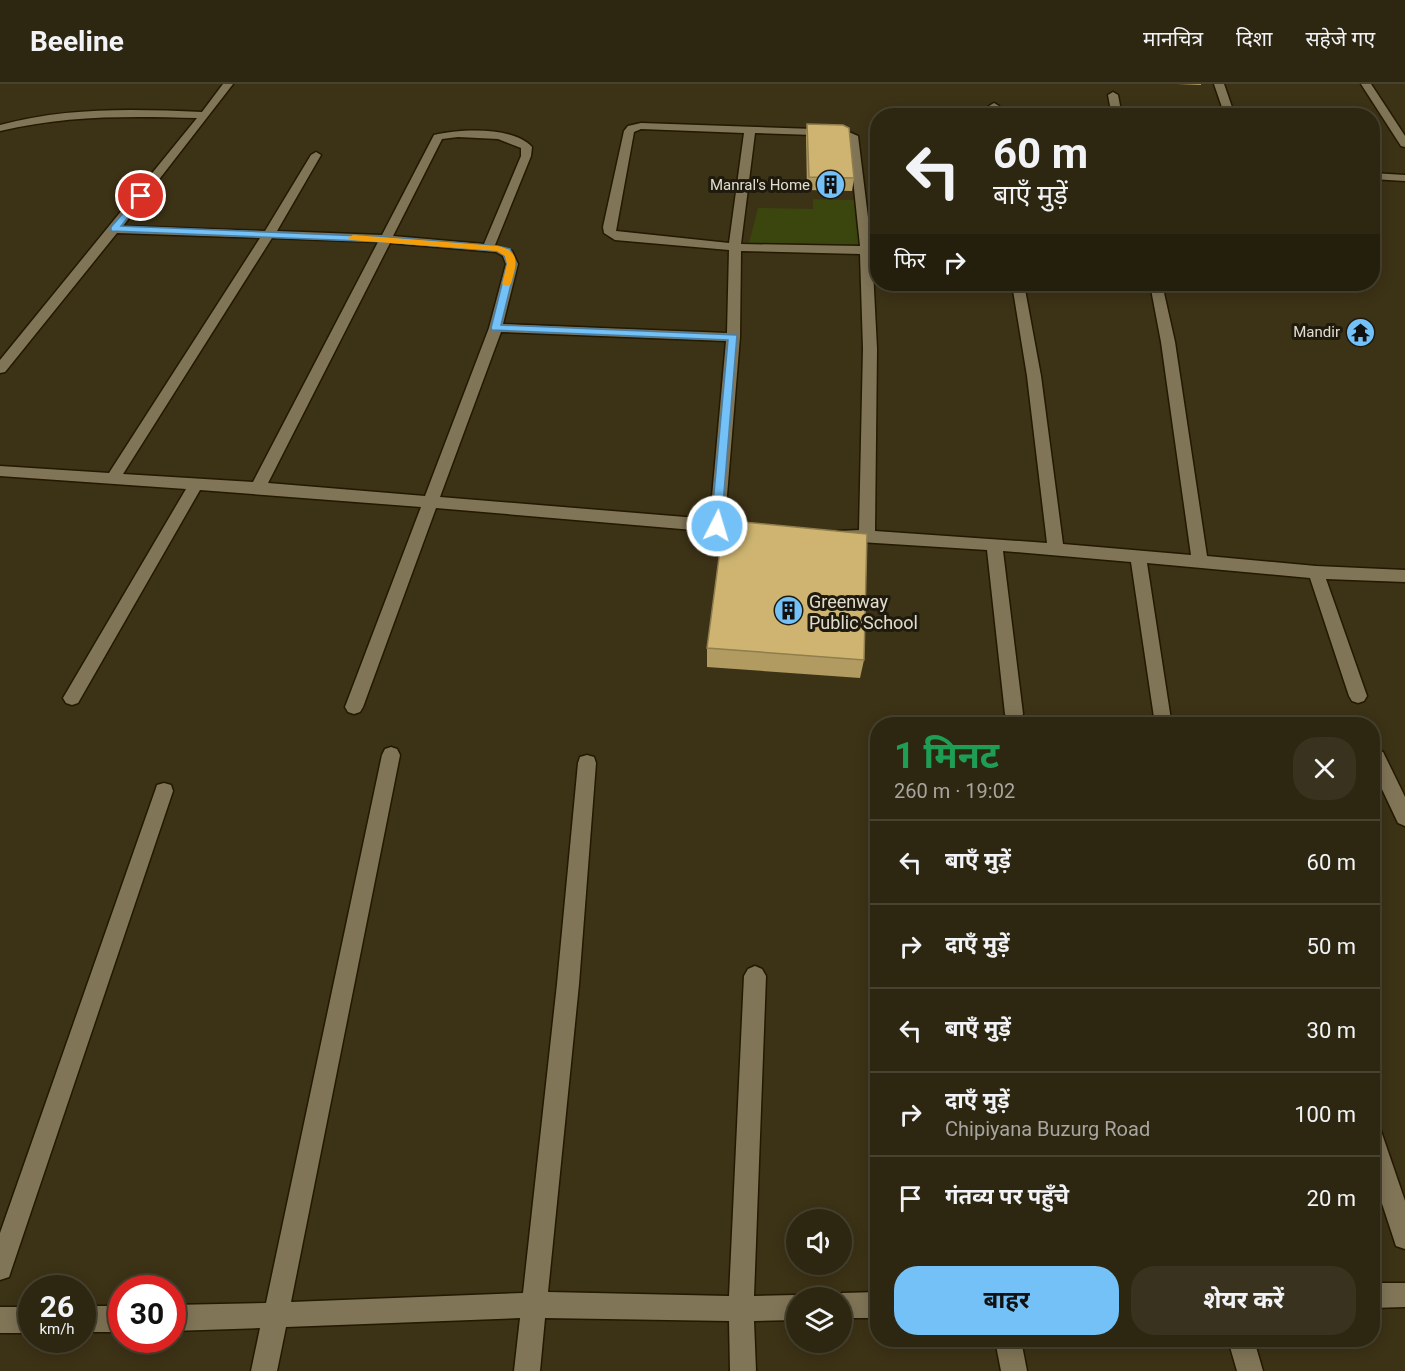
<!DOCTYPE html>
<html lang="hi">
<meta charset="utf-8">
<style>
:root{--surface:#2d2610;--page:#39321e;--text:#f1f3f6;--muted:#a7a59f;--line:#484330;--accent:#73c1f6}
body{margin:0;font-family:Roboto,"Noto Sans Devanagari",sans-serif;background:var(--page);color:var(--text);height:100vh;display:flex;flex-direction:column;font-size:22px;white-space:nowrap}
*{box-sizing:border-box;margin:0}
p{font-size:20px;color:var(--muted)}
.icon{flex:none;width:33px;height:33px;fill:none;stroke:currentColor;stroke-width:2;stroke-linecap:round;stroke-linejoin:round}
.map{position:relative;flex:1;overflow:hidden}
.details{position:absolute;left:870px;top:633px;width:510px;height:630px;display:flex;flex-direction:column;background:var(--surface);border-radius:24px;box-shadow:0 3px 15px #0003,0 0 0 2px var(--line)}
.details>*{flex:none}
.hud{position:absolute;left:870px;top:24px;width:510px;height:183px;border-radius:24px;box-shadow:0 3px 15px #0003,0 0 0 2px var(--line);background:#2d2610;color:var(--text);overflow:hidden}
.tools{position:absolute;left:786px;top:1125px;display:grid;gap:12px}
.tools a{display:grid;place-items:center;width:66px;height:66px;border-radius:50%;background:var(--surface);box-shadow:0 3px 15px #0003,0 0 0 2px var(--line);font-size:30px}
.speed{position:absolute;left:18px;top:1191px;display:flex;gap:12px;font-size:30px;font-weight:700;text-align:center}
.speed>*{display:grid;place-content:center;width:78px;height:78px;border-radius:50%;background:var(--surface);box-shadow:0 3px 15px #0003,0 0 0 2px var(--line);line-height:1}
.speed small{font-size:15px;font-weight:400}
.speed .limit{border:9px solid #d22;background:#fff;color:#111}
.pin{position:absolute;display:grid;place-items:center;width:51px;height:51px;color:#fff;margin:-26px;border:3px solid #fff;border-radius:50%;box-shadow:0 2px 6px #0007}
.me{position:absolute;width:66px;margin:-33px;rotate:5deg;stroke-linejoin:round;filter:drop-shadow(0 0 4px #0008)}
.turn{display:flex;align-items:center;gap:21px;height:126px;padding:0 24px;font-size:27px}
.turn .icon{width:78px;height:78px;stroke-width:2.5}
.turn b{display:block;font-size:42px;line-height:51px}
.then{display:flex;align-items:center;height:57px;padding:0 24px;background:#0003;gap:12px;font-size:22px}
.round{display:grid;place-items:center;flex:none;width:63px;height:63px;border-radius:24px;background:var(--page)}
.head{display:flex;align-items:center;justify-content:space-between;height:102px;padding:0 24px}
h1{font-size:36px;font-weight:700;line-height:45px;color:#1e9e55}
.action{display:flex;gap:12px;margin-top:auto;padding:12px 24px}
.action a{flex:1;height:69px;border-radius:24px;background:var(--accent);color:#111;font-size:24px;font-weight:700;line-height:69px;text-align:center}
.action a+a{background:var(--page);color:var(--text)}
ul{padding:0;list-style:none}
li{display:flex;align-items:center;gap:18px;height:84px;padding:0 24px;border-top:2px solid var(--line)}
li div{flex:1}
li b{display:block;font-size:22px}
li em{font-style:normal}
header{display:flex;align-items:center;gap:36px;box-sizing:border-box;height:84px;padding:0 30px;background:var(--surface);border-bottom:2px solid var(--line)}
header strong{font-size:28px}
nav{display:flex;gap:33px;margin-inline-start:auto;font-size:21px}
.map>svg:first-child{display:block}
.green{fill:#3b450e}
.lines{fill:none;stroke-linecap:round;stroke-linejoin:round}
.minor-casing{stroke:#231900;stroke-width:3}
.minor{fill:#817557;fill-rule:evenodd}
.wall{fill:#b19b60}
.building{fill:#ceb470;stroke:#907e4e;stroke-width:1.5}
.route{fill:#73c1f6;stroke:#4b7da0;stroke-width:1.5}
.slow{fill:#f59e0b}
.labels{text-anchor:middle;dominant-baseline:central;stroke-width:6;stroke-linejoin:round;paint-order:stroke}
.far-poi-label{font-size:15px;fill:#e2dccc;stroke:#1f1a0e;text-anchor:end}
.poi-label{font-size:18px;fill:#e2dccc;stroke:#1f1a0e;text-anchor:start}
</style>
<header>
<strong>Beeline</strong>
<nav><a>मानचित्र</a><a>दिशा</a><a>सहेजे गए</a></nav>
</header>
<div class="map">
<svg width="1405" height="1287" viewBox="0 0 1405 1287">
<rect width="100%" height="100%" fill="#3c3216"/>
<polygon class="green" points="813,115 854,116 861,161 749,159 758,124 813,125"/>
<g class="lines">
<defs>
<g id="minor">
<path d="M223,0H233L123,142L265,147L311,71L316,68L321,71L277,147L382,151L434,51C460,45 513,42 532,63L531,72L495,161L512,167L518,180L503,240L727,249L729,166L615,156L604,149L603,143L624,47L628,42L641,39L844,46L858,52L872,166L877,265L875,447L1047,459L1027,292L1012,200H1024L1041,292L1063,460L1191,471L1161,258L1150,200H1162L1175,258L1207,472L1316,482L1405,486V498L1326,495L1367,612L1364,617L1358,619L1352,617L1349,612L1310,494L1147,479L1171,636L1169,640H1155L1131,478L1003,467L1023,630L1020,635L1014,637L1008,635L1005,630L987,466L844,457L838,455L836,451L838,447L859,446L863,265L860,170L741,167L740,253L725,436L753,440L756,444L753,448H717L436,424L363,623L360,628L354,630L348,628L345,623L421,423L200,406L78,619L72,621L66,619L63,614L66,609L186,405L0,392V382L109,389L260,154L117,149L5,288L0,289V276L197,34C130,32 66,31 0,47V41C67,23 133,25 202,28ZM641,45L744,49L729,159L616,147L634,48ZM755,49L842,52L849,56L860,162L741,160ZM458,53L498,55L521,64V72L484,160L393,152L442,55ZM272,154L378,158L253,398L123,390ZM390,159L496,168L503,172L506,180L489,244L425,412L268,399ZM501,248L726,257L710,435L440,413Z"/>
<polygon points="1214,0 1224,0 1235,32 1225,32"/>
<polygon points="1361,0 1371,0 1405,52 1405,63 1401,62"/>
<polygon points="1113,8 1118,11 1122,32 1112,32 1108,11"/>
<polygon points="994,19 999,22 1000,32 990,32 989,22"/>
<polygon points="1372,89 1405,91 1405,97 1372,95"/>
<polygon points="391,663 397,665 400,671 291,1218 523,1209 557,900 578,679 580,673 587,671 594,673 596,679 579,900 548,1208 729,1212 744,892 748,885 755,882 762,885 766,892 754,1212 796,1211 801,1214 796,1214 796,1236 754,1237 756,1287 730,1287 729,1237 545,1234 540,1287 514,1287 520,1234 286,1243 277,1287 251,1287 260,1244 172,1247 172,1221 266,1219 382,671 385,665"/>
<polygon points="1377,666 1383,668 1405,713 1405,742 1398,739 1372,684 1372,668"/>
<polygon points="164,699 171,701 173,707 12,1184 9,1193 0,1196 0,1149 155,707 157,701"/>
<polygon points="1372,1041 1380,1044 1405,1117 1405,1165 1396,1162 1372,1089"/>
<polygon points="1372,1199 1405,1199 1405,1223 1372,1224"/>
<polygon points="878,1208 878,1234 842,1234 842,1214 833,1214 842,1209"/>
<rect x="82" y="1222" width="40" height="26"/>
<rect x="0" y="1223" width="32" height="26"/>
<polygon points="995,1256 1021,1256 1027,1287 1001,1287"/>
<polygon points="1228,1256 1254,1256 1263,1287 1237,1287"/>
</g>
</defs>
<use href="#minor" class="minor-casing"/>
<use href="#minor" class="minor"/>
</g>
<g class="wall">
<polygon points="1177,0 1201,0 1201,1"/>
<polygon points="807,40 854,94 852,107 807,106 806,53"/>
<polygon points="707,564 864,576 860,594 707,583"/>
</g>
<g class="building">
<polygon points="807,40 843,41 849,44 854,94 809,93"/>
<polygon points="724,436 867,450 864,576 707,564"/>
</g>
<polygon class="route" points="141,109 145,112 121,142 386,153 498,162 510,165 516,180 501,241 737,251 721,445 717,446 711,442 728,256 492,246 491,244 507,180 503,169 497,167 386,158 111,147 111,143"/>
<path class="slow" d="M353,151L498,162C522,168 516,181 511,200L507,202L502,200L507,180L505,172L497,167L350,156L348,154Z"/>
<defs>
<symbol id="building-disc" viewBox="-11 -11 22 22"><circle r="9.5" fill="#73c1f6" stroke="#1f1a0e"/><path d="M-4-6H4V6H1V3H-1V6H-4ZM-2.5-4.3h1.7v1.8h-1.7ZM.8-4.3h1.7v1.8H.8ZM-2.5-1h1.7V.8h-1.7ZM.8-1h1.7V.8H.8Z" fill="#111"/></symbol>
<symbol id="temple-disc" viewBox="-11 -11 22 22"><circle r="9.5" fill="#73c1f6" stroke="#1f1a0e"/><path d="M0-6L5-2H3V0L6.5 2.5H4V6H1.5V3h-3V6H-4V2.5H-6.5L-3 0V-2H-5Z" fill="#111"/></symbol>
</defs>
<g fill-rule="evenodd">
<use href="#building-disc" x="814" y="84" width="33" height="33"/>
<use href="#temple-disc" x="1344" y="232" width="33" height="33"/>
<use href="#building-disc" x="772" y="510" width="33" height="33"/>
</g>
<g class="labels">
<g class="far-poi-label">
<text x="810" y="101">Manral's Home</text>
<text x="1340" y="248">Mandir</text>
</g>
<g class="poi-label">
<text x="809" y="517">Greenway<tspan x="809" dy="21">Public School</tspan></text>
</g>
</g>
</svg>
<div class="tools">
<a><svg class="icon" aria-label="sound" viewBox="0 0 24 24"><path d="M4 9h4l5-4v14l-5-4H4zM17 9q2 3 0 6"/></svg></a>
<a><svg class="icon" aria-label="layers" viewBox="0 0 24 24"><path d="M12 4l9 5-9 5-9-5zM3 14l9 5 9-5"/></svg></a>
</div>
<div class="speed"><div>26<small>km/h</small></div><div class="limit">30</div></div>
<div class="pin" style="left:141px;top:112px;background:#d93025"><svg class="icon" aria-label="arrive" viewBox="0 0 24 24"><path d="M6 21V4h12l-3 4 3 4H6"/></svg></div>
<svg class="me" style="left:717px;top:442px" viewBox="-20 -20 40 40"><circle r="17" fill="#73c1f6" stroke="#fff" stroke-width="3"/><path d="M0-11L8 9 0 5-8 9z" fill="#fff"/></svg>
<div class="hud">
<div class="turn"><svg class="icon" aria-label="left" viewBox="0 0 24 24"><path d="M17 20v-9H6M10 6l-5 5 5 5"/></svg><div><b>60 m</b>बाएँ मुड़ें</div></div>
<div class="then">फिर<svg class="icon" aria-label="right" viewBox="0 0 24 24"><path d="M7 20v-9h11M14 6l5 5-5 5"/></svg></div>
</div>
<section class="details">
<div class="head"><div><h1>1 मिनट</h1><p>260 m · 19:02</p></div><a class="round"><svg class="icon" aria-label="close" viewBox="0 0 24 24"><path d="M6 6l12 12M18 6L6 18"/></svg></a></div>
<ul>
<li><svg class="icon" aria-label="left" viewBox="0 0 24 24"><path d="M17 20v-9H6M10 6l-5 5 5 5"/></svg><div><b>बाएँ मुड़ें</b></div><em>60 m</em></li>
<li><svg class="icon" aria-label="right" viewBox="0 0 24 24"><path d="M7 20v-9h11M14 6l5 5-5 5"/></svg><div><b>दाएँ मुड़ें</b></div><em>50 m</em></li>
<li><svg class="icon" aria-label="left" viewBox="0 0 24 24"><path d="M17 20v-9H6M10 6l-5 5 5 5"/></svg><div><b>बाएँ मुड़ें</b></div><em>30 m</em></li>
<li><svg class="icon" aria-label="right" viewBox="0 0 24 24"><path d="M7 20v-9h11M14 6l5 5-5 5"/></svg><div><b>दाएँ मुड़ें</b><p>Chipiyana Buzurg Road</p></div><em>100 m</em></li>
<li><svg class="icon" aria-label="arrive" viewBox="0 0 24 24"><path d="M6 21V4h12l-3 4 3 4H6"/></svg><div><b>गंतव्य पर पहुँचे</b></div><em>20 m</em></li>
</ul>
<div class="action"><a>बाहर</a><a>शेयर करें</a></div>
</section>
</div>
